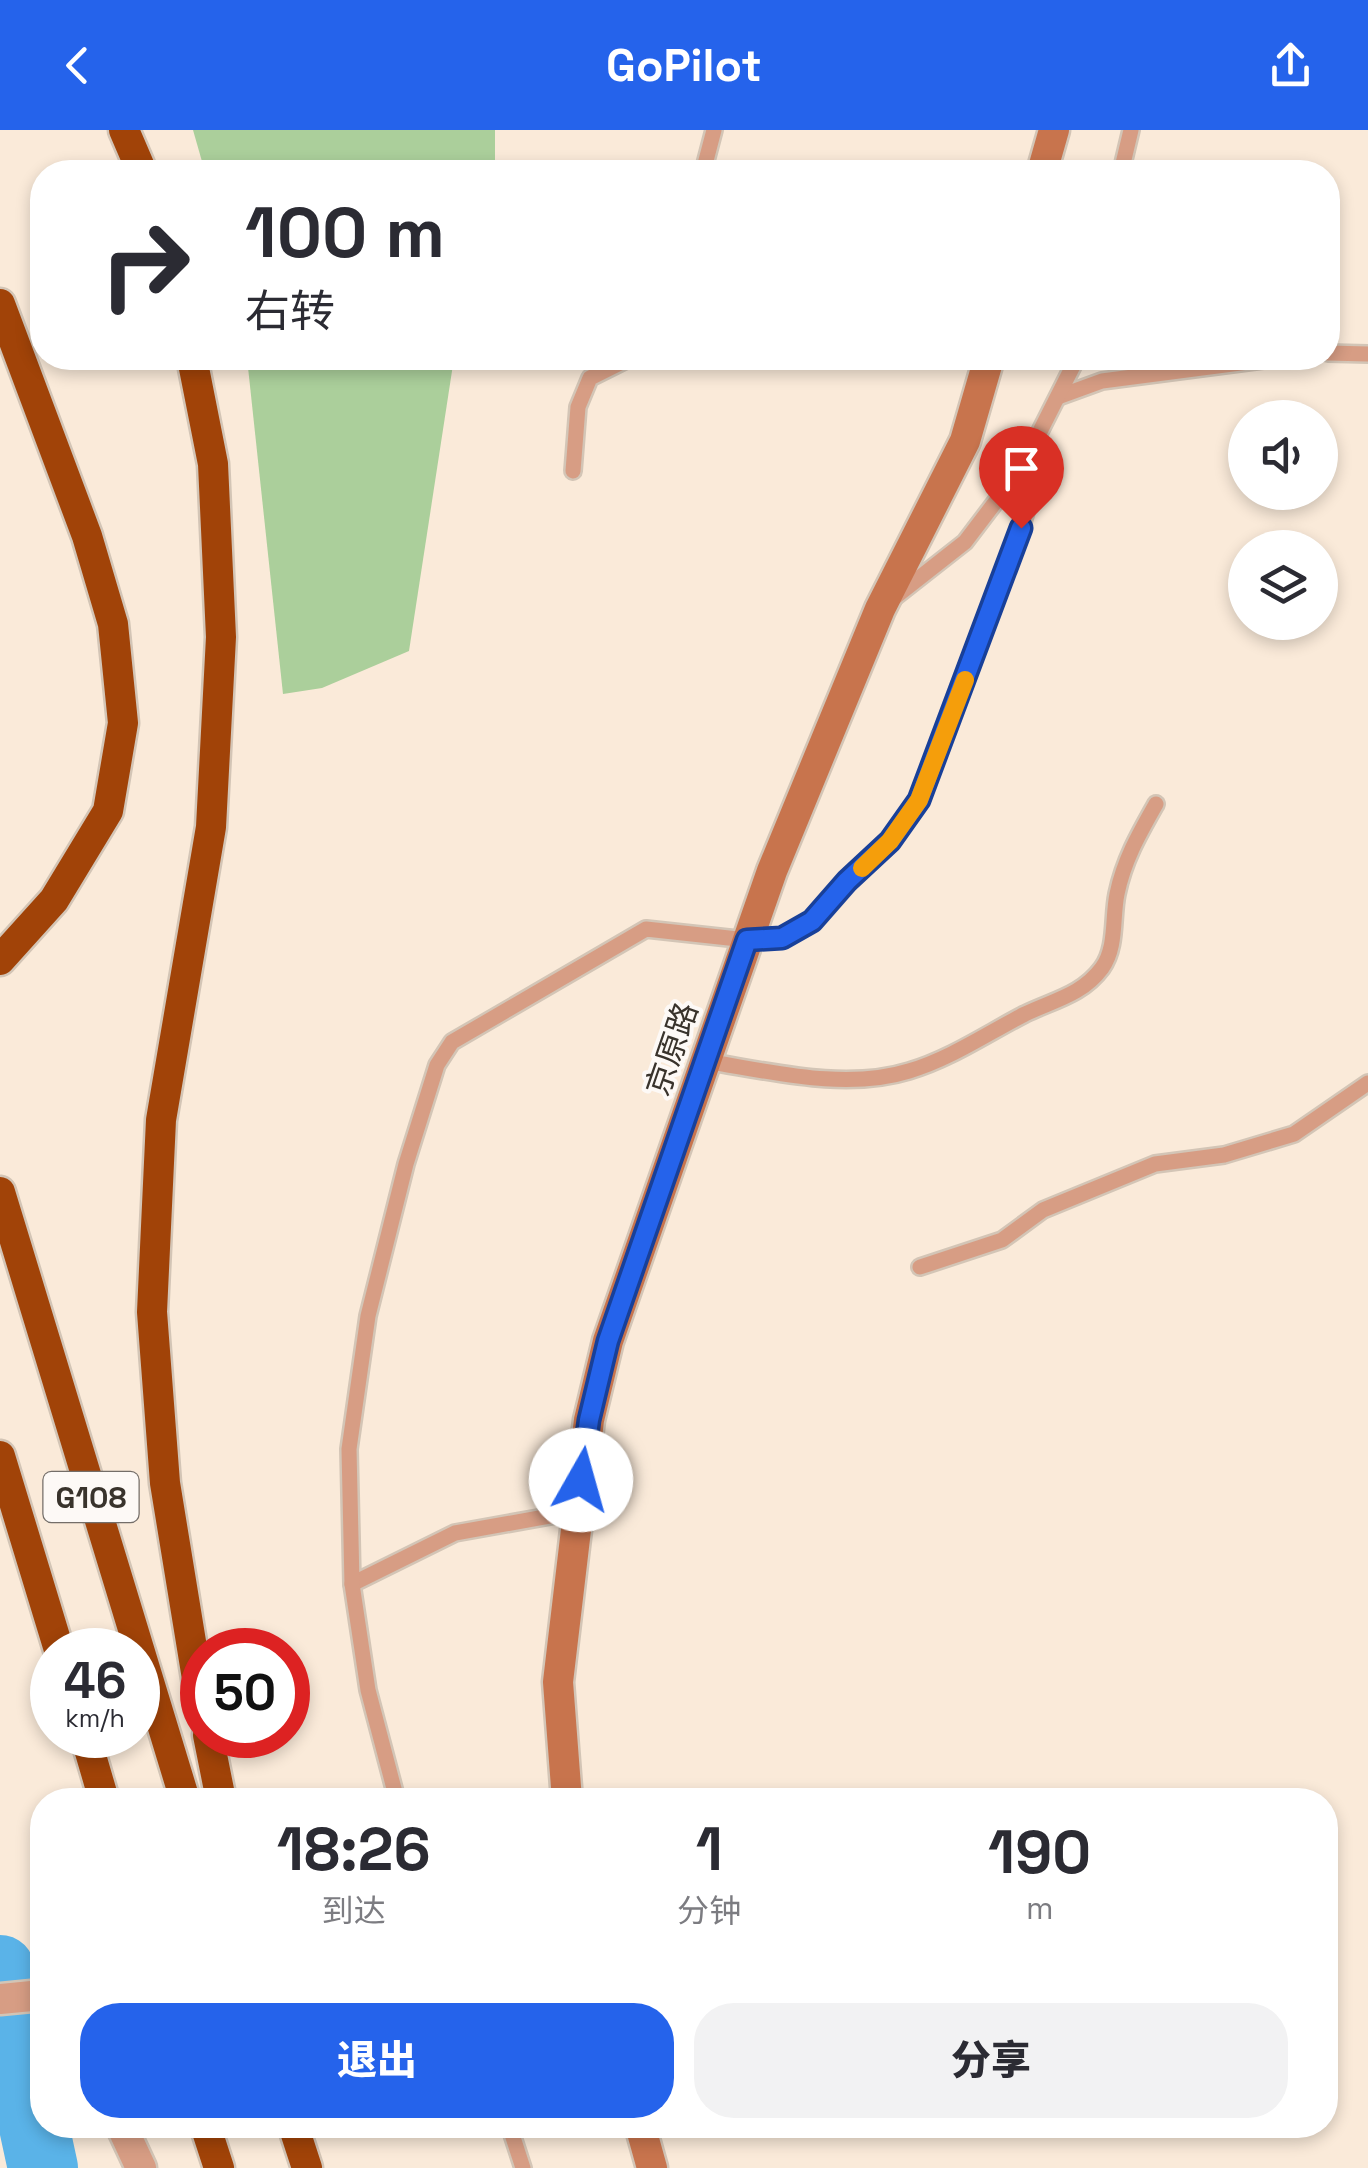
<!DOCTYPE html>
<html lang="zh">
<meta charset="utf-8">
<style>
:root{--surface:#fff;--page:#f2f2f3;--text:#2b2b33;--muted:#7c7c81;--accent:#2563eb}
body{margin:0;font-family:"Space Grotesk","Noto Sans SC",sans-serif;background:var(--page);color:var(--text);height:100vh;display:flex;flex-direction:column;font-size:38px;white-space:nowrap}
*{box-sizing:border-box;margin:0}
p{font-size:32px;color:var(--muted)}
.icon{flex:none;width:55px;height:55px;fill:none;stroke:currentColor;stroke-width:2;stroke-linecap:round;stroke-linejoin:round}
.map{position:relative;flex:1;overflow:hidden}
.side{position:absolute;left:30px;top:1658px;width:1308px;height:350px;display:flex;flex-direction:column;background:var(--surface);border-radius:40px;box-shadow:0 5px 15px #0003}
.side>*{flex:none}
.hud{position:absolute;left:30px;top:30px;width:1310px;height:210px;border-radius:40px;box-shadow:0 5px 15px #0003;background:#fff;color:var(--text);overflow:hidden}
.controls{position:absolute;left:1228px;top:270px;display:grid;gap:20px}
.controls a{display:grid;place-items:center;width:110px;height:110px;border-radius:50%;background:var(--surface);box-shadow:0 5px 15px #0003;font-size:50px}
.speed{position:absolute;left:30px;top:1498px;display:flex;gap:20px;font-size:50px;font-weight:700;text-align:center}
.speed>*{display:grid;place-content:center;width:130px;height:130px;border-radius:50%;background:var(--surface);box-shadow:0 5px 15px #0003;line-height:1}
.speed small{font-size:25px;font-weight:400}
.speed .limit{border:15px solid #d22;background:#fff;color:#111}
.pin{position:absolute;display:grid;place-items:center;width:85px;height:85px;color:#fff;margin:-102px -42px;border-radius:50% 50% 50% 0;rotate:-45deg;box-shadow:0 0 10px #0007}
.pin .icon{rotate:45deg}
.me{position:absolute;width:110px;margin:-55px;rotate:7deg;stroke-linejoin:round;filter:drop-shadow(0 0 8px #0008)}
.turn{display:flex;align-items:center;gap:35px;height:210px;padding:0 50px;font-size:45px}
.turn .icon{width:130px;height:130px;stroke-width:2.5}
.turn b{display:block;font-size:70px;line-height:85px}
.eta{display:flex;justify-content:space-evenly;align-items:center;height:170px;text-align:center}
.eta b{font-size:60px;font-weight:800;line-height:70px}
.action{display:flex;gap:20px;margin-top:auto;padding:20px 50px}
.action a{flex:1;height:115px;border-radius:40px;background:var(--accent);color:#fff;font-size:40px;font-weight:800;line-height:115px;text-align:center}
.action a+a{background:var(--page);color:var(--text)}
header{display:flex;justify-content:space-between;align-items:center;height:130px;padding:0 50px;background:var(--accent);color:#fff;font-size:45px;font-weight:800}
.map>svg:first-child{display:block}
.green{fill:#abcf9b}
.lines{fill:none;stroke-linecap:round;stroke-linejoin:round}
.river{stroke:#5ab3e8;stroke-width:70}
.lane-casing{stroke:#d3c5b6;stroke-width:20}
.street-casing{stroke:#d3c5b6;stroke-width:35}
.secondary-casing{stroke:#d3c5b6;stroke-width:35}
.highway-casing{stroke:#d3c5b6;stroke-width:35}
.lane{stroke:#d79d84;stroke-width:15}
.street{stroke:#d79d84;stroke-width:30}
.secondary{stroke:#c8744d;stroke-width:30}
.highway{stroke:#a14308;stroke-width:30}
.route-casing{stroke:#184099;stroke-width:25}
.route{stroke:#2563eb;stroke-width:18}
.slow{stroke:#f59e0b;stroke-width:18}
.labels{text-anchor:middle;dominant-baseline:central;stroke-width:8;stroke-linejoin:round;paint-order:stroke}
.shield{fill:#fdf9f6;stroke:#746e69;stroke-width:2.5}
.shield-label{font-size:30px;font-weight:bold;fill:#39332c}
.street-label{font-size:32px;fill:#39332c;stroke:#fdf9f6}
</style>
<header><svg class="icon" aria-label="back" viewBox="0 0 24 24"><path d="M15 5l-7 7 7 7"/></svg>GoPilot<svg class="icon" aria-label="share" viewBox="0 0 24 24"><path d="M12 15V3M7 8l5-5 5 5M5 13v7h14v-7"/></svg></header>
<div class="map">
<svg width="1368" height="2038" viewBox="0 0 1368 2038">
<rect width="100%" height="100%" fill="#faead9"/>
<g class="green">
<polygon points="193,0 495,0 495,42 205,42"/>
<polygon points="247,228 454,228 409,521 322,558 283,564"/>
</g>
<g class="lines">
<polyline class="river" points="0,1840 43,2038"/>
<defs>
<g id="lane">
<polyline points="703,42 714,0"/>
<polyline points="1121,42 1131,0"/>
<polyline points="1328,223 1368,224"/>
<polyline points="1058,267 1102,251 1279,228"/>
<polyline points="573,341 578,277 590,248 630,228"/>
<polyline points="895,467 965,412 1022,337 1077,228"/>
<path d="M705,931C769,941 845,961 909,941C950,929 988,903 1025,884C1054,870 1082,865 1102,838C1117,817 1112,788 1117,764C1124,730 1139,704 1156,674"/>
<polyline points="920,1137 1002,1110 1043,1080 1155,1034 1224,1025 1294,1004 1368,953"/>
<polyline points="352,1454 455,1403 578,1381"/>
<polyline points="397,1670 368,1560 352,1454 349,1319 368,1186 406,1034 437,935 452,912 646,799 747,810 782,808 812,791 847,751 890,711 919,670 1013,424 1029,372 1022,337"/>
<polyline points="509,1995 523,2038"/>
</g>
<g id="street">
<polyline points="0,1869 42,1865"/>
<polyline points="121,1995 141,2038"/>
</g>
<g id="secondary">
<polyline points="1042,42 1054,0"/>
<polyline points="567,1670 558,1552 589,1290 608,1211 772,741 880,479 965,311 989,228"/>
<polyline points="640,1995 652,2038"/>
</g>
<g id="highway">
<polyline points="124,0 142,42"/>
<polyline points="0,174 87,406 113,494 123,593 108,681 54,770 0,830"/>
<polyline points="192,228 213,334 221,507 211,697 161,990 152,1182 165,1353 202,1579"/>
<polyline points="0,1062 185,1670"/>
<polyline points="0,1326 59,1520"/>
<polyline points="85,1605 104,1670"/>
<polyline points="208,1605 221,1670"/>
<polyline points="205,1995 219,2038"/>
<polyline points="293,1995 307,2038"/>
</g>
</defs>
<use href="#lane" class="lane-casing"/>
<use href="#street" class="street-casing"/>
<use href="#secondary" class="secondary-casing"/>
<use href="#highway" class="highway-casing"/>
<use href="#lane" class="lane"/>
<use href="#street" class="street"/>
<use href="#secondary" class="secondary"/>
<use href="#highway" class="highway"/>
</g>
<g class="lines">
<defs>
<polyline id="route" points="581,1350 589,1290 608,1211 747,810 782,808 812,791 847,751 890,711 919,670 1021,398"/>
</defs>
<use href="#route" class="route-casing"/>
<use href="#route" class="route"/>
<polyline class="slow" points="862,738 890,711 919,670 965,550"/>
</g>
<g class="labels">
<rect class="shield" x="43.5" y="1342" width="95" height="50" rx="8"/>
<g class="shield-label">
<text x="91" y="1367">G108</text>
</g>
<g class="street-label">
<text transform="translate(672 919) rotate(-71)">京原路</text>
</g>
</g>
</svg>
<div class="controls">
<a><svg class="icon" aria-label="sound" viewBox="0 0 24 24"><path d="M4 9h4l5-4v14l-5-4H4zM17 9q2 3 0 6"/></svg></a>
<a><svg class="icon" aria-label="layers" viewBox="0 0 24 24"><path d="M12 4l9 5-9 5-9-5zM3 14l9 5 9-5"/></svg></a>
</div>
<div class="speed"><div>46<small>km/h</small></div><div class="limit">50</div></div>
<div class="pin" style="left:1021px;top:398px;background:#d93025"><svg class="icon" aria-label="arrive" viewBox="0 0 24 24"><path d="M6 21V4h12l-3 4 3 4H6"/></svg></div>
<svg class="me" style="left:581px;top:1350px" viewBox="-20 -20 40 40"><circle r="19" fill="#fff"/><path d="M0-13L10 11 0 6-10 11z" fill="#2563eb"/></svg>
<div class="hud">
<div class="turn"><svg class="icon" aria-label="right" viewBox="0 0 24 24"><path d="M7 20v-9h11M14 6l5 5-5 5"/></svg><div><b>100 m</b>右转</div></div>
</div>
<section class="side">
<div class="eta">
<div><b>18:26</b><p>到达</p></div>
<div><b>1</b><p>分钟</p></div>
<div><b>190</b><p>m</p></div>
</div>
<div class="action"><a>退出</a><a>分享</a></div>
</section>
</div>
